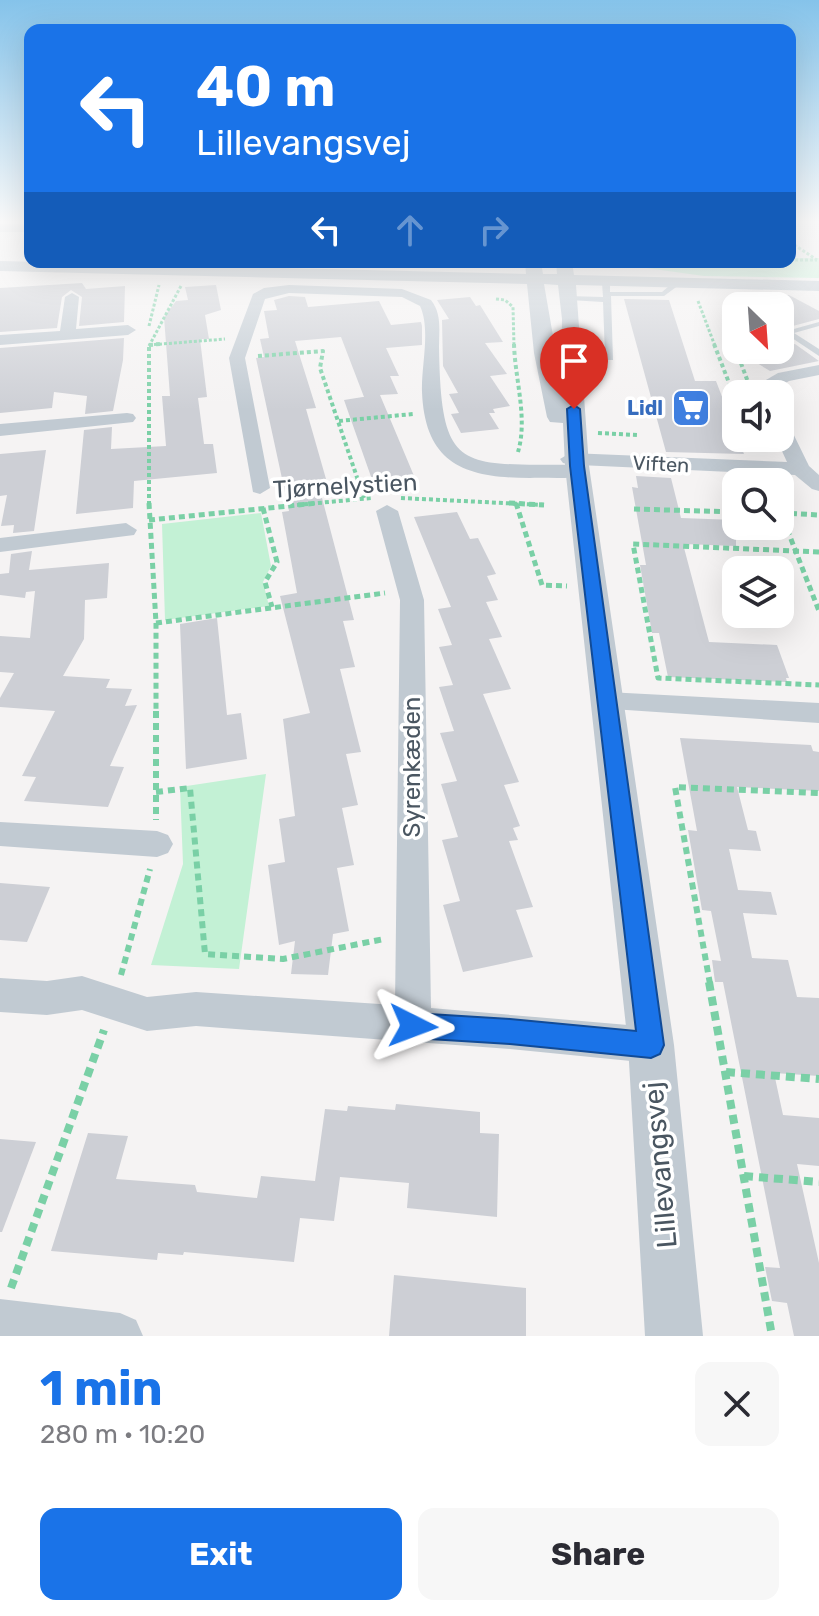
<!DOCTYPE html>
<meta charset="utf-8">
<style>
:root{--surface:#fff;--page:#f7f7f7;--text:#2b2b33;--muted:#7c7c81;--accent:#1a73e8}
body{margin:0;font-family:Rubik,sans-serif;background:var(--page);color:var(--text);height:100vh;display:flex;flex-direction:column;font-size:30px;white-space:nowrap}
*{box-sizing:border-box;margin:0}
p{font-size:26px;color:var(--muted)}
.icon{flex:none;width:44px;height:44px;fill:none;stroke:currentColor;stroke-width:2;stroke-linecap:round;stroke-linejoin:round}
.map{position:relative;height:1336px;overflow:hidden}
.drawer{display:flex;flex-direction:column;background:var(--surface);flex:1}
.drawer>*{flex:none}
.banner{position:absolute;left:24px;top:24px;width:772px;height:244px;border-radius:16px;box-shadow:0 8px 32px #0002;background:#1a73e8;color:#fff;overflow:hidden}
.needle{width:52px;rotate:155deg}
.buttons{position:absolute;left:722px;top:292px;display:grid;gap:16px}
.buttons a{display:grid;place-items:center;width:72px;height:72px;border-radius:16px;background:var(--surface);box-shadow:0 8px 32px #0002;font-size:40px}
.pin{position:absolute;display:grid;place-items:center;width:68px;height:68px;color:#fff;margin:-82px -34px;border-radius:50% 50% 50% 0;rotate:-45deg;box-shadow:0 0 8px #0007}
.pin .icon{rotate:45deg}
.me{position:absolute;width:88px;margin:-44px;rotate:93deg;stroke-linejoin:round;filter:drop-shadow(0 0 6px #0008)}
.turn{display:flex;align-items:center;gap:28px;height:168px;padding:0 40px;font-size:36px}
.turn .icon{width:104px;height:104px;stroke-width:2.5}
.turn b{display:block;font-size:56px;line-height:68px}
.lanes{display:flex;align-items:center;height:76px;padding:0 40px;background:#0003;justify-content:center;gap:40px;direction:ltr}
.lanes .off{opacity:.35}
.round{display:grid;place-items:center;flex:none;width:84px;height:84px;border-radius:16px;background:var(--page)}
.overview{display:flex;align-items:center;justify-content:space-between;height:136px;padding:0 40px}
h1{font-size:48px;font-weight:700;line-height:60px;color:var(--accent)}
.primary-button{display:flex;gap:16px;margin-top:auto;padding:16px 40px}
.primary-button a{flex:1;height:92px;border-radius:16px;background:var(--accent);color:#fff;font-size:32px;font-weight:700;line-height:92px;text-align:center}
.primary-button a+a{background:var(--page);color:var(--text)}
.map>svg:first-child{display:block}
.green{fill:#c3f1d5}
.building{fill:#cdcfd5}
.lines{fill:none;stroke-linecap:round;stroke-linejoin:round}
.path-far4{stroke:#7ad0a6;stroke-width:3;stroke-dasharray:3 2;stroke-linecap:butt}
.path-far3{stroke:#7ad0a6;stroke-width:4;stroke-dasharray:4 3;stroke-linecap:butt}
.path-far2{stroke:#7ad0a6;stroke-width:5;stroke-dasharray:6 4;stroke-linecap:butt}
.path-far1{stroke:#7ad0a6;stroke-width:6;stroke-dasharray:7 5;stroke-linecap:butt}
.path{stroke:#7ad0a6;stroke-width:8;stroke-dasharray:9 6;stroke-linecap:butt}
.service{fill:#c1cad2;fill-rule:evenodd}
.minor{fill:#c1cad2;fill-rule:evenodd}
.tertiary{fill:#c1cad2;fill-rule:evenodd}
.route{fill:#1a73e8;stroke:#114b97;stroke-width:2}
.labels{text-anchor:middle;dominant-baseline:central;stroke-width:7;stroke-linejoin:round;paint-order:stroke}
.far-shop-label{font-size:20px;font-weight:bold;fill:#366cbe;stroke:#fff;text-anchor:end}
.far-street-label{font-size:20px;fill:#4a5661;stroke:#fff}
.street-label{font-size:24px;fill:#4a5661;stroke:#fff}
.near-street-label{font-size:28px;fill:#4a5661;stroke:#fff}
</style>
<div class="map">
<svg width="819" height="1336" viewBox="0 0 819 1336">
<rect width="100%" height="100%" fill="#f5f3f3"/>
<g class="green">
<polygon points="790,258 819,258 819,278 704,276 603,262 790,262"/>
<polygon points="261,513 271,566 263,582 269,606 165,620 162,524"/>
<polygon points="266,774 239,969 151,965 183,864 180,787"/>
</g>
<g class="building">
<polygon points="82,283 86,289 125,286 124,322 79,326 82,297 71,290 62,297 57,328 0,332 0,288"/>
<polygon points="216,285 221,310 205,315 209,339 200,339 207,397 198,398 204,444 213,444 217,473 134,481 133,508 76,514 84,430 112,427 111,449 166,446 162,396 170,396 164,317 176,301 188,300 185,287"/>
<polygon points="789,295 819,311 819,319 789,327 780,322 780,306 751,306 746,303"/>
<polygon points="289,296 305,297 308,307 379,301 391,325 421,322 422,326 422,345 386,348 399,376 390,376 398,394 380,395 417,483 375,488 344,400 369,396 364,397 341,337 295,341 316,408 306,409 330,493 321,494 354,620 343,621 355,667 340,669 361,752 346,754 358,805 342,808 354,865 337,868 349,931 333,934 328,975 291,974 295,941 279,945 268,865 285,862 279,819 295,816 283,719 310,713 280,596 297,593 282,512 289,511 256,358 264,357 260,339 269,338 264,311 277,310 274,300"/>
<polygon points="470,297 476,306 480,305 503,342 485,343 507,374 490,376 510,406 493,409 495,413 489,413 499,429 461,433 451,414 459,413 449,394 458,393 443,366 442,320 449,319 437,300"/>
<polygon points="624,299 669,300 695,381 716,381 744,454 666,452"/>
<polygon points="124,338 123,360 113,411 85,414 87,396 54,392 52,408 0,413 0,348"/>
<polygon points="795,344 819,361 770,371 742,354 780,350 780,347"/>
<polygon points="46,450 34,531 13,533 14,525 1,526 7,495 0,496 0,454"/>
<polygon points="636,476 671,478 681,518 736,520 736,546 683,544 709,642 777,645 789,678 786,678 787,682 668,677 659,633 652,633 640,565 646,565 632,487 638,488"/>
<polygon points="457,512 470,539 478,538 496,574 487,576 498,600 486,602 502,637 489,639 511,689 483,694 519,782 504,785 520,826 513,828 518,840 509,841 533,907 516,910 533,957 463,972 443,905 460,901 442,840 458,837 441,784 457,781 440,733 454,731 439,687 453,685 439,647 452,645 438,609 451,607 414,517"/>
<polygon points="32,551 29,570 109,563 107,598 85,600 84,639 63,676 110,679 106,688 132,689 125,706 137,705 110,766 124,767 108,807 24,801 36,777 22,776 55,711 0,707 0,698 14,673 0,672 0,636 30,638 35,591 26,592 25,598 0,595 0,574 9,573 11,554"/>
<polygon points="217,618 227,715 241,713 247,759 186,769 180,624"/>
<polygon points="680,738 811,745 813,751 819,752 819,791 737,787 748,830 756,831 761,851 729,849 738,890 771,892 777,915 743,913 752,958 788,960 797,997 819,998 819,1076 774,1073 783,1115 819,1118 819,1166 797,1164 819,1263 819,1336 794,1336 787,1303 772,1301 765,1267 780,1268 723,982 715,982 712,960 721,961 711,911 702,910 688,830 697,831"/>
<polygon points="0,883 50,887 27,942 0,940"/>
<polygon points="396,1104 480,1112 480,1133 499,1134 497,1217 407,1208 409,1183 340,1177 334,1221 300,1218 294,1262 184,1252 183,1255 158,1253 157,1260 51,1251 88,1133 128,1136 116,1179 195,1185 197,1192 257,1198 261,1176 315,1181 325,1109 347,1111 348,1106 395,1110"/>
<polygon points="0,1139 36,1142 2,1232 0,1232"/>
<polygon points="394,1275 526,1288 526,1336 389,1336"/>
</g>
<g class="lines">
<g class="path-far4">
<polyline points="790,242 817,260"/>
<polyline points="790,260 817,260"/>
<polyline points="496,299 505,300 513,307 514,346"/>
<polyline points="698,301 715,346"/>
<polyline points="149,326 159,285"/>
<polyline points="149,345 225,339"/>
<polyline points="149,346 181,286"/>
</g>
<g class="path-far3">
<path d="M514,344C515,380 528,418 518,452"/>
<polyline points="714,344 736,401"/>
<polyline points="149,345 160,344"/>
<polyline points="736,350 748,382"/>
<polyline points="258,356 323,351 320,368 364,498"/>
<polyline points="339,421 413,414"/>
<polyline points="598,433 637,435"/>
<polyline points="401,498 544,505"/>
<polyline points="149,505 149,344"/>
<polyline points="297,505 371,498"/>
</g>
<g class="path-far2">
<polyline points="149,503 156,623 156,713"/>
<polyline points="509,503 544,505"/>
<polyline points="516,503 542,585 567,586"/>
<polyline points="263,508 277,562 265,582 272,607"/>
<polyline points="634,509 736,512"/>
<polyline points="780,511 819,611"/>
<polyline points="781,513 819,515"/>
<polyline points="149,520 318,503"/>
<polyline points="819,552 633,544 658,678 819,685"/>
<polyline points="156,623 385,593"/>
</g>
<g class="path-far1">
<polyline points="156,711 156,820"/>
<polyline points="156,792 190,788 205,954 283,959 384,939"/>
<polyline points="121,975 150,869"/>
<polyline points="710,984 675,787 819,793"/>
</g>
<g class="path">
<polyline points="709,982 772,1336"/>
<polyline points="726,1072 819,1079"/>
<polyline points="744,1176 819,1182"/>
<polyline points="11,1288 104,1030"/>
</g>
<g class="service">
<polygon points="676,280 683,282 664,296 611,296 613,360 545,359 541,356 545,353 605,355 603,302 569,300 565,298 566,296 603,297 602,283 606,281 610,283 610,292 662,292"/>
<polygon points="819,322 819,326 794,333 819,349 819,356 783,332"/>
</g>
<g class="minor">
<rect x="0" y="224" width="30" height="8"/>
<path d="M289,285L402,289L431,300C442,314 439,330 439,347C441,473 459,464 572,465L563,463L560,459L570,453L787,462L776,438H780V419L787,421L809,466L819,475V491L812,489L795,475L579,465L588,471L585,475C568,480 547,477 530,478C465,478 425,464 422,392C421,366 431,330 420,306L402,297L289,293L265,299L245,358L270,488L260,494L253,492L229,358L253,294L264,288Z"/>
<polygon points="72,293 79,297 76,329 128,325 136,330 128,335 0,345 0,335 60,331 65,297"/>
<polygon points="819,365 819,375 789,381 774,390 776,394 758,394 759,384 778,373"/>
<polygon points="127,413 133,414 136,418 133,422 0,436 0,424"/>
<polygon points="387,505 398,511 424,600 431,1008 651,1027 664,1032 670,1045 664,1058 651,1063 510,1049 196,1026 147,1031 82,1010 47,1015 0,1012 0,978 47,981 82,976 147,997 196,992 395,1005 400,600 376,511"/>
<polygon points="126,523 137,530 134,535 0,552 0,538"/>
<polygon points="607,692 819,703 819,723 597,708 593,701 597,694"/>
<polygon points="0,822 157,831 168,835 173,844 168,853 157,857 0,846"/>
<polygon points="0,1299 120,1313 136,1320 143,1336 0,1336"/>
</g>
<path class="tertiary" d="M0,261L526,274L525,262H541L543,274H557L556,262H572L574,275L819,281V291L576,285L589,466L674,1045L703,1336H645L628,1045L565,466L563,423L550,422L547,417L534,353L527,284L0,271ZM544,284L558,285L562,319L561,382Z"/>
</g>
<linearGradient id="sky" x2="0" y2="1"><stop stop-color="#85c3ea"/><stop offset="0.54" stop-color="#fafafa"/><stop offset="1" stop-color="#fafafa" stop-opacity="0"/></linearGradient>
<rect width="819" height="410" fill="url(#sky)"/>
<polygon class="route" points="574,405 580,409 584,466 664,1045 660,1054 651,1058 510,1044 413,1038 404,1035 400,1026 404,1017 413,1013 510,1019 636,1031 570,466 567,409"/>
<defs>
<symbol id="supermarket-square" viewBox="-11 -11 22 22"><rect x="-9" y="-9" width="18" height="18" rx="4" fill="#3f7fe0" stroke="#fff"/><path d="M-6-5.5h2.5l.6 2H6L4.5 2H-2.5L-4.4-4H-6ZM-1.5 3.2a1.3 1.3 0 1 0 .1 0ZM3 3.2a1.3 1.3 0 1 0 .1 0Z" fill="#fff"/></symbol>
</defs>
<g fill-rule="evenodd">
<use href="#supermarket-square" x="669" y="386" width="44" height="44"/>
</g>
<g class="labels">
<g class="far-shop-label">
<text x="663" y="408">Lidl</text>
</g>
<g class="far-street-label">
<text transform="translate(661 464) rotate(3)">Viften</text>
</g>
<g class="street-label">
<text transform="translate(345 486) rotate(-3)">Tjørnelystien</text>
<text transform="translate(412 767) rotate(-90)">Syrenkæden</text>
</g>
<g class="near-street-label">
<text transform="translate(660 1165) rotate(-95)">Lillevangsvej</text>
</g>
</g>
</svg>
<div class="buttons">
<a><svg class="needle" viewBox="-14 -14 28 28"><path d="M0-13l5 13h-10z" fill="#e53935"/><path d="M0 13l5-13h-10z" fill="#7c7c81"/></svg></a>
<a><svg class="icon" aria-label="sound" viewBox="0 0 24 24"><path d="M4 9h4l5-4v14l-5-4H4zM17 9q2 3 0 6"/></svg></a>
<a><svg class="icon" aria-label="search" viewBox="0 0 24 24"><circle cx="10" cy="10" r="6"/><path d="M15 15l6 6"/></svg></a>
<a><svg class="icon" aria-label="layers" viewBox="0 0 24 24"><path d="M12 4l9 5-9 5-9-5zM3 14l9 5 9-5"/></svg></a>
</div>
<div class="pin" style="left:574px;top:409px;background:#d93025"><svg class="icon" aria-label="arrive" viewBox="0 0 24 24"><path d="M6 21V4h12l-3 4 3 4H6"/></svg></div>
<svg class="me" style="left:413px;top:1026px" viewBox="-20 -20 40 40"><path d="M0-17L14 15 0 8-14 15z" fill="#1a73e8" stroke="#fff" stroke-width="4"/></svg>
<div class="banner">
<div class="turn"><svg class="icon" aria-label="left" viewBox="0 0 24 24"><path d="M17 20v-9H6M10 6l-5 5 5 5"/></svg><div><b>40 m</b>Lillevangsvej</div></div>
<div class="lanes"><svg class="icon" aria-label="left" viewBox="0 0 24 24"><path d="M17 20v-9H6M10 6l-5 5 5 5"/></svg><svg class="icon off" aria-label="ahead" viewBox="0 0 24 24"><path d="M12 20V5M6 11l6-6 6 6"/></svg><svg class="icon off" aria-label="right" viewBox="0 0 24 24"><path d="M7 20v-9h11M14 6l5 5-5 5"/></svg></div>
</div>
</div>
<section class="drawer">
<div class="overview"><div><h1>1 min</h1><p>280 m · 10:20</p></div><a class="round"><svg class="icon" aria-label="close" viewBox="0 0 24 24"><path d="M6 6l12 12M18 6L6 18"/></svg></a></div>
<div class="primary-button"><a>Exit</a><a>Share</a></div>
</section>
